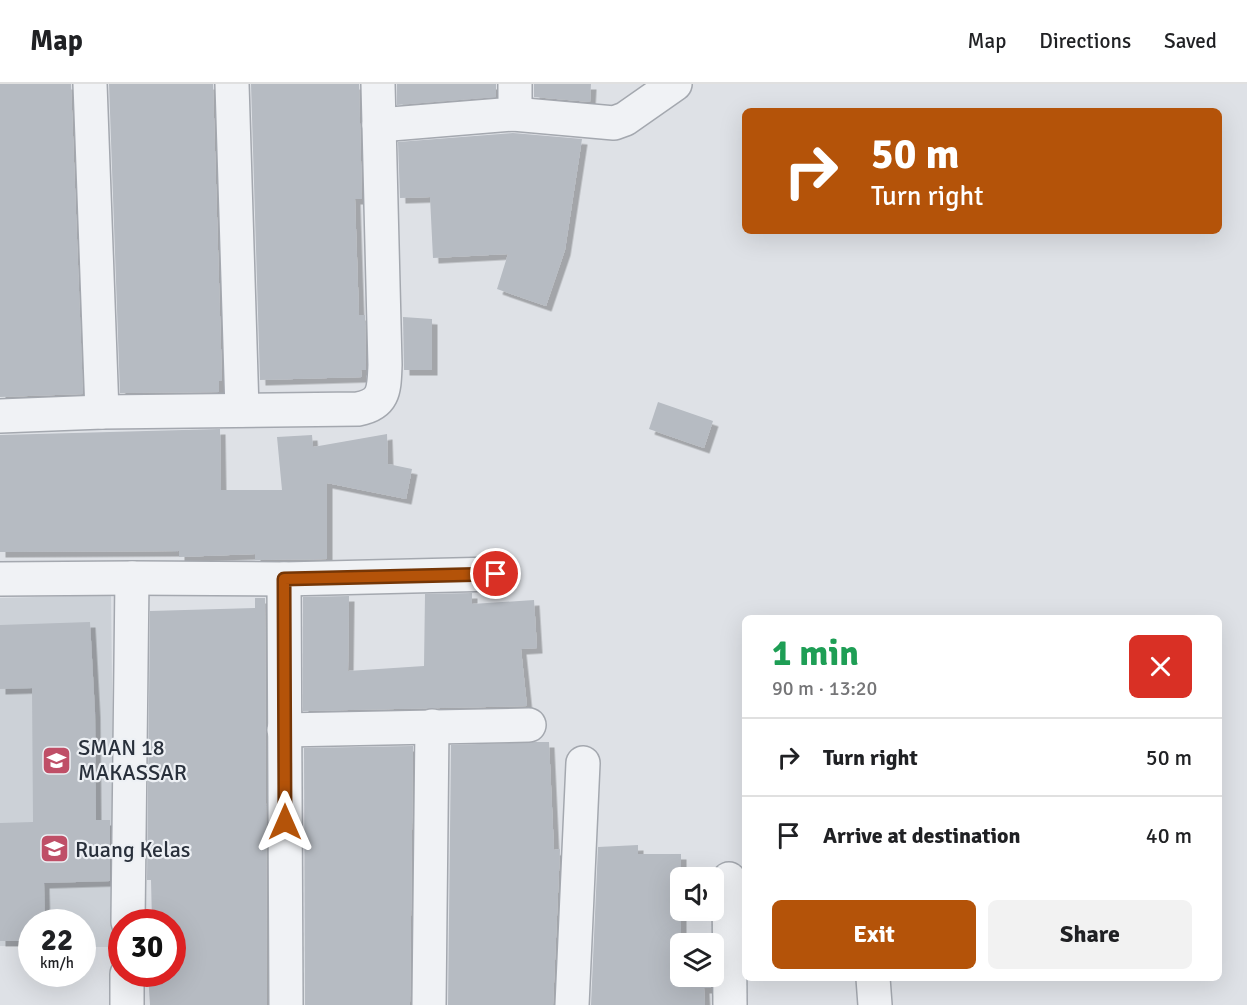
<!DOCTYPE html>
<meta charset="utf-8">
<style>
:root{--surface:#fff;--page:#f2f2f2;--text:#202124;--muted:#757577;--line:#e0e0e0;--accent:#b45309}
body{margin:0;font-family:Signika,sans-serif;background:var(--page);color:var(--text);height:100vh;display:flex;flex-direction:column;font-size:22px;white-space:nowrap}
*{box-sizing:border-box;margin:0}
p{font-size:20px;color:var(--muted)}
.icon{flex:none;width:33px;height:33px;fill:none;stroke:currentColor;stroke-width:2;stroke-linecap:round;stroke-linejoin:round}
.map{position:relative;flex:1;overflow:hidden}
.details{position:absolute;left:742px;top:531px;width:480px;height:366px;display:flex;flex-direction:column;background:var(--surface);border-radius:9px;box-shadow:0 6px 24px #0002}
.details>*{flex:none}
.banner{position:absolute;left:742px;top:24px;width:480px;height:126px;border-radius:9px;box-shadow:0 6px 24px #0002;background:#b45309;color:#fff;overflow:hidden}
.controls{position:absolute;left:670px;top:783px;display:grid;gap:12px}
.controls a{display:grid;place-items:center;width:54px;height:54px;border-radius:9px;background:var(--surface);box-shadow:0 6px 24px #0002;font-size:30px}
.speed{position:absolute;left:18px;top:825px;display:flex;gap:12px;font-size:30px;font-weight:700;text-align:center}
.speed>*{display:grid;place-content:center;width:78px;height:78px;border-radius:50%;background:var(--surface);box-shadow:0 6px 24px #0002;line-height:1}
.speed small{font-size:15px;font-weight:400}
.speed .limit{border:9px solid #d22;background:#fff;color:#111}
.pin{position:absolute;display:grid;place-items:center;width:51px;height:51px;color:#fff;margin:-26px;border:3px solid #fff;border-radius:50%;box-shadow:0 2px 6px #0007}
.me{position:absolute;width:66px;margin:-33px;rotate:0deg;stroke-linejoin:round;filter:drop-shadow(0 0 4px #0008)}
.turn{display:flex;align-items:center;gap:21px;height:126px;padding:0 30px;font-size:27px}
.turn .icon{width:78px;height:78px;stroke-width:2.5}
.turn b{display:block;font-size:42px;line-height:51px}
.round{display:grid;place-items:center;flex:none;width:63px;height:63px;border-radius:9px;background:var(--page)}
.overview{display:flex;align-items:center;justify-content:space-between;height:102px;padding:0 30px}
h1{font-size:36px;font-weight:800;line-height:45px;color:#1e9e55}
.primary-button{display:flex;gap:12px;margin-top:auto;padding:12px 30px}
.primary-button a{flex:1;height:69px;border-radius:9px;background:var(--accent);color:#fff;font-size:24px;font-weight:800;line-height:69px;text-align:center}
.primary-button a+a{background:var(--page);color:var(--text)}
ul{padding:0;list-style:none}
li{display:flex;align-items:center;gap:18px;height:78px;padding:0 30px;border-top:2px solid var(--line)}
li div{flex:1}
li b{display:block;font-size:22px}
li em{font-style:normal}
header{display:flex;align-items:center;gap:36px;box-sizing:border-box;height:84px;padding:0 30px;background:var(--surface);border-bottom:2px solid var(--line)}
header strong{font-size:28px}
nav{display:flex;gap:33px;margin-inline-start:auto;font-size:21px}
.map>svg:first-child{display:block}
.built{fill:#ccd1d7}
.building{fill:#b6bbc2;filter:url(#shadow)}
.lines{fill:none;stroke-linecap:round;stroke-linejoin:round}
.minor-casing{stroke:#a4a8af;stroke-width:36}
.minor{stroke:#f0f2f5;stroke-width:33}
.route-casing{stroke:#753606;stroke-width:15}
.route{stroke:#b45309;stroke-width:10}
.labels{text-anchor:middle;dominant-baseline:central;stroke-width:4.5;stroke-linejoin:round;paint-order:stroke}
.poi-label{font-size:22px;fill:#29303b;stroke:#edf0f4;text-anchor:start}
</style>
<header>
<strong>Map</strong>
<nav><a>Map</a><a>Directions</a><a>Saved</a></nav>
</header>
<div class="map">
<svg width="1247" height="921" viewBox="0 0 1247 921">
<defs>
<filter id="shadow"><feDropShadow dx="5.5" dy="5.5" stdDeviation="0" flood-color="#0004"/></filter>
</defs>
<rect width="100%" height="100%" fill="#dee1e6"/>
<polygon class="built" points="111,511 115,863 83,863 82,838 32,838 31,862 0,862 0,514"/>
<g class="building">
<polygon points="0,0 71,0 83,310 0,313"/>
<polygon points="109,0 213,0 222,297 219,297 219,308 120,309"/>
<polygon points="251,0 359,0 362,115 355,115 359,231 365,231 366,286 361,286 362,293 260,296"/>
<polygon points="397,0 496,0 496,13 397,21"/>
<polygon points="534,0 591,0 590,18 534,13"/>
<polygon points="513,49 582,55 565,166 546,222 497,205 508,170 433,174 430,113 400,114 398,58"/>
<polygon points="403,233 432,235 432,286 404,286"/>
<polygon points="658,318 713,337 704,364 649,345"/>
<polygon points="220,345 221,406 282,406 277,353 312,351 313,363 387,350 388,380 412,385 406,415 327,399 327,475 255,476 255,470 179,473 179,467 0,468 0,351"/>
<polygon points="472,509 472,520 534,516 537,564 521,565 527,622 303,627 303,513 349,512 348,587 424,582 425,510"/>
<polygon points="255,514 265,514 267,921 150,921 148,890 172,890 172,838 152,838 151,796 147,796 150,527 255,524"/>
<polygon points="90,538 95,628 96,736 110,736 110,797 44,799 45,838 32,838 32,857 0,857 0,739 33,738 32,604 0,605 0,541"/>
<polygon points="535,658 549,658 554,766 560,765 553,921 448,921 451,661"/>
<polygon points="413,662 410,921 305,921 304,664"/>
<polygon points="638,761 638,770 681,770 681,852 708,851 709,860 681,860 681,892 711,892 711,904 704,904 705,921 591,921 598,763"/>
</g>
<g class="lines">
<defs>
<g id="minor">
<polyline points="90,0 102,328"/>
<polyline points="232,0 242,326"/>
<polyline points="513,30 614,39 625,35 675,0"/>
<polyline points="379,41 513,30 515,23 515,0"/>
<path d="M0,332L102,328L358,325C385,320 384,305 385,281L378,0"/>
<polyline points="0,495 132,494 284,495 496,490"/>
<polyline points="284,495 286,921"/>
<polyline points="284,646 529,641"/>
<polyline points="729,795 730,921"/>
<polyline points="128,838 132,494"/>
<polyline points="873,894 875,921"/>
<polyline points="127,921 127,890"/>
<polyline points="429,921 432,642"/>
<polyline points="572,921 583,679"/>
</g>
</defs>
<use href="#minor" class="minor-casing"/>
<use href="#minor" class="minor"/>
</g>
<g class="lines">
<defs>
<polyline id="route" points="285,738 284,495 496,490"/>
</defs>
<use href="#route" class="route-casing"/>
<use href="#route" class="route"/>
</g>
<defs>
<symbol id="school-square" viewBox="-11 -11 22 22"><rect x="-9" y="-9" width="18" height="18" rx="4" fill="#bf4f67" stroke="#edf0f4"/><path d="M0-5L7-2L0 1L-7-2ZM-4 1L0 2.5L4 1V4Q0 6-4 4Z" fill="#fff"/></symbol>
</defs>
<g fill-rule="evenodd">
<use href="#school-square" x="40" y="660" width="33" height="33"/>
<use href="#school-square" x="38" y="748" width="33" height="33"/>
</g>
<g class="labels">
<g class="poi-label">
<text x="78" y="663">SMAN 18<tspan x="78" dy="25">MAKASSAR</tspan></text>
<text x="75" y="765">Ruang Kelas</text>
</g>
</g>
</svg>
<div class="controls">
<a><svg class="icon" aria-label="sound" viewBox="0 0 24 24"><path d="M4 9h4l5-4v14l-5-4H4zM17 9q2 3 0 6"/></svg></a>
<a><svg class="icon" aria-label="layers" viewBox="0 0 24 24"><path d="M12 4l9 5-9 5-9-5zM3 14l9 5 9-5"/></svg></a>
</div>
<div class="speed"><div>22<small>km/h</small></div><div class="limit">30</div></div>
<div class="pin" style="left:496px;top:490px;background:#d93025"><svg class="icon" aria-label="arrive" viewBox="0 0 24 24"><path d="M6 21V4h12l-3 4 3 4H6"/></svg></div>
<svg class="me" style="left:285px;top:738px" viewBox="-20 -20 40 40"><path d="M0-17L14 15 0 8-14 15z" fill="#b45309" stroke="#fff" stroke-width="4"/></svg>
<div class="banner">
<div class="turn"><svg class="icon" aria-label="right" viewBox="0 0 24 24"><path d="M7 20v-9h11M14 6l5 5-5 5"/></svg><div><b>50 m</b>Turn right</div></div>
</div>
<section class="details">
<div class="overview"><div><h1>1 min</h1><p>90 m · 13:20</p></div><a class="round" style="background:#d93025;color:#fff"><svg class="icon" aria-label="close" viewBox="0 0 24 24"><path d="M6 6l12 12M18 6L6 18"/></svg></a></div>
<ul>
<li><svg class="icon" aria-label="right" viewBox="0 0 24 24"><path d="M7 20v-9h11M14 6l5 5-5 5"/></svg><div><b>Turn right</b></div><em>50 m</em></li>
<li><svg class="icon" aria-label="arrive" viewBox="0 0 24 24"><path d="M6 21V4h12l-3 4 3 4H6"/></svg><div><b>Arrive at destination</b></div><em>40 m</em></li>
</ul>
<div class="primary-button"><a>Exit</a><a>Share</a></div>
</section>
</div>
